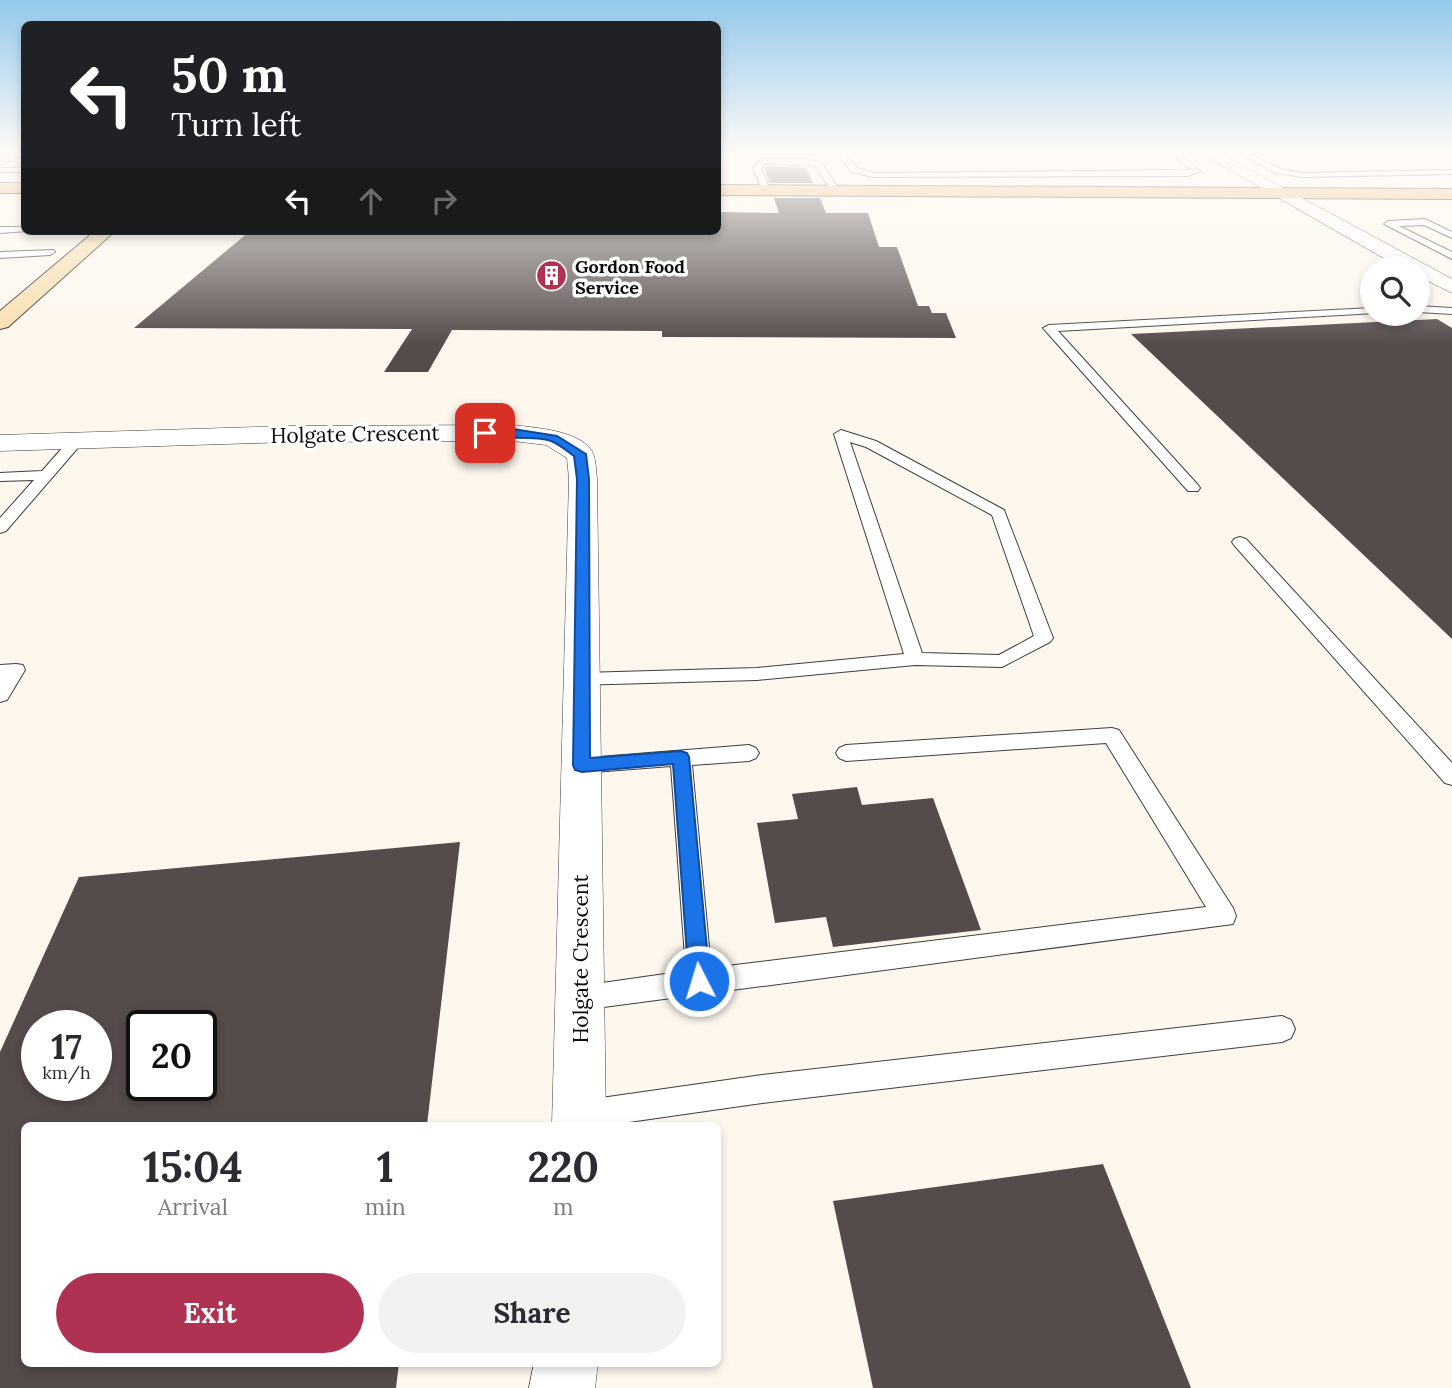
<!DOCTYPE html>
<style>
:root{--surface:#fff;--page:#f2f2f3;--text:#2b2b33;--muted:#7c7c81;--accent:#af3253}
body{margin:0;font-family:Lora,serif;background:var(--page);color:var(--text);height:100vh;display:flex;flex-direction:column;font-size:26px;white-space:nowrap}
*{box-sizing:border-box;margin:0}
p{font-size:23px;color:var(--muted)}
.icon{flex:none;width:38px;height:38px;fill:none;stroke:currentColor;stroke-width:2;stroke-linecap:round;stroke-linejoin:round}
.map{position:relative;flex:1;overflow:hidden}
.sheet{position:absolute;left:21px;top:1122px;width:700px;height:245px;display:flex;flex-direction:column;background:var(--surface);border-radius:10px;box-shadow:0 4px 10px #0003}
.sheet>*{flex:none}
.hud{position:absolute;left:21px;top:21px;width:700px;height:214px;border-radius:10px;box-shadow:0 4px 10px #0003;background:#202124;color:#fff;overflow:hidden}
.tools{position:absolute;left:1360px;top:256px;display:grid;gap:14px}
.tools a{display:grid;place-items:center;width:70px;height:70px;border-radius:50%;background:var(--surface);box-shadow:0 4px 10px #0003;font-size:35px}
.speed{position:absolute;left:21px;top:1010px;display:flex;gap:14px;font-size:35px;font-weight:700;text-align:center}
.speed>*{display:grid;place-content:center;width:91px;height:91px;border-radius:50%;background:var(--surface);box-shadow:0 4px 10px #0003;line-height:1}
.speed small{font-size:18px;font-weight:400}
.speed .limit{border:4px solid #111;border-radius:10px;background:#fff;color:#111}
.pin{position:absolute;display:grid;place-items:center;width:60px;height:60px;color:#fff;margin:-30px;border-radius:14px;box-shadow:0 4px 10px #0006}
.me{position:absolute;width:77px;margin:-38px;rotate:355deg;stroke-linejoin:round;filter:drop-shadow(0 0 5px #0008)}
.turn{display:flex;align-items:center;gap:24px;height:147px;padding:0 35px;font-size:32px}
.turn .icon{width:91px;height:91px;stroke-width:2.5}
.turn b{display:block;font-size:49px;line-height:60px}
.lanes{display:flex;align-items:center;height:66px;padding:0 35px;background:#0003;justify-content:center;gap:35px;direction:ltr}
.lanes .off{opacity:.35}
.eta{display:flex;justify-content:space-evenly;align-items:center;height:119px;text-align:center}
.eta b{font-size:42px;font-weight:800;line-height:49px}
.cta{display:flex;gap:14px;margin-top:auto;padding:14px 35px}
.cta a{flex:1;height:80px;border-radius:42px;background:var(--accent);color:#fff;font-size:28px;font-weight:800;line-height:80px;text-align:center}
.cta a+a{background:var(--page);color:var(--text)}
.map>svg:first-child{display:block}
.building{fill:#544b4a;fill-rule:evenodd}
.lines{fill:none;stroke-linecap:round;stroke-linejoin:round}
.lane-casing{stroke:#3f3f3f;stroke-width:2}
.street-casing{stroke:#3f3f3f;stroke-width:1}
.secondary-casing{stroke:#2e2e2e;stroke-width:2}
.primary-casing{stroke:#1d1d1d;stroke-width:2}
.lane{fill:#fff;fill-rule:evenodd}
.street{fill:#fff;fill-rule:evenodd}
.secondary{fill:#f7dfae;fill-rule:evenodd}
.primary{fill:#ecb26f;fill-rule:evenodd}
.route{fill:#1a73e8;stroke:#114b97;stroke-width:2}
.labels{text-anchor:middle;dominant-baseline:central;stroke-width:7;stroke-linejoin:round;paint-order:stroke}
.far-poi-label{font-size:18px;font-weight:bold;fill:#0c0c0c;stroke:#fff;text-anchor:start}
.street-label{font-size:21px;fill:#0c0c0c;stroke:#fff}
</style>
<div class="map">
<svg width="1452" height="1388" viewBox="0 0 1452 1388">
<rect width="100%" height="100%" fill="#fdf7ed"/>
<g class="building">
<polygon points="768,166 806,168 813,183 770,183 764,168"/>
<polygon points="774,198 820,198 826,213 868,213 879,247 897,247 918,306 929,306 932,313 946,313 956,338 662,337 662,331 452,330 428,372 384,372 412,329 134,328 250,231 718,231 718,212 779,213"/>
<polygon points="1437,319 1452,328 1452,639 1131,334"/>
<polygon points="857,787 862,805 933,798 981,930 833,947 826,917 775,923 757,823 798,819 792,794"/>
<path d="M460,842L427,1125H24V1363H399L396,1388H0V1052L79,877ZM37,1026H96V1085H37ZM142,1026H201V1085H142Z"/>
<polygon points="1103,1164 1191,1388 873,1388 833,1201"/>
</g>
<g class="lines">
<defs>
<g id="lane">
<polygon points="18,151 24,151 24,154 0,165 0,160"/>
<polygon points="837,151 844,151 857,168 874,173 1191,170 1169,151 1177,151 1200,171 1188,176 874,177 851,172"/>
<polygon points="1234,151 1243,151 1281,169 1302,173 1452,170 1452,174 1302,177 1276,173"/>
<polygon points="761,159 805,159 821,162 840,191 833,193 815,166 766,163 761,168 770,190 763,192 753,168"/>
<rect x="0" y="168" width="24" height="4"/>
<polygon points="1425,219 1452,232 1452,238 1424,225 1399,226 1452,252 1452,259 1384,224 1388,221"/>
<polygon points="0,227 24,227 24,231 28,231 0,233"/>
<polygon points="53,250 55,252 50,255 0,258 0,252"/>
<polygon points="1418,306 1452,308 1452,314 1418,312"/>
<polygon points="1372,308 1372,313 1376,313 1058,331 1198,485 1200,488 1198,491 1188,491 1043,328 1049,325"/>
<path d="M841,430L876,441L1004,510L1053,638L1050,642L1002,667L915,665L757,680L575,685L573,680L575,675L582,673L757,668L904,654L834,434ZM850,442L866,447L992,515L1034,636L999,655L922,653Z"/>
<polygon points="77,436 82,437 82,443 6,531 0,533 0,518 34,480 0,481 0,473 42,471 72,437"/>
<polygon points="1240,537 1246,539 1452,763 1452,785 1445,783 1234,545 1232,542 1234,539"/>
<polygon points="16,664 23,665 25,670 7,700 0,702 0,665"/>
<polygon points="1112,728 1119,730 1233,908 1236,916 1233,924 581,1010 572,1007 568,998 572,989 581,986 686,971 671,766 581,773 574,771 571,765 574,759 749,745 756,748 759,753 756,758 749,761 692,765 711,968 1206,907 1106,743 846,761 839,758 836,753 839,748 846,745"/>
<polygon points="1282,1016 1291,1020 1295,1029 1291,1038 1282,1042 762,1103 608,1125 570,1125 566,1115 570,1105 580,1101 762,1075"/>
</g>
<g id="street">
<polygon points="1197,151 1215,151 1452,279 1452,293 1418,276 1418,268 1401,268"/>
<path d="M513,425C536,428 578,430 592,451C596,458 596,471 597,479L606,1125H552L569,479L567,458L546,445L513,441L290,442L0,451V435L290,426Z"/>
<polygon points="534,1363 598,1363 595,1388 529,1388"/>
</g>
<polygon id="secondary" points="95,231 115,231 8,327 0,329 0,311"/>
<g id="primary">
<rect x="0" y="183" width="24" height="10"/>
<polygon points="718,185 1452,189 1452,199 718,195"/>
</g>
</defs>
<use href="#lane" class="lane-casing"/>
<use href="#street" class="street-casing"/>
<use href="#secondary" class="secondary-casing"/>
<use href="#primary" class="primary-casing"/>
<use href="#lane" class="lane"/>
<use href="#street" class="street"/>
<use href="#secondary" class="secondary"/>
<use href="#primary" class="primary"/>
</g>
<linearGradient id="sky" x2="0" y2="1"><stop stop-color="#94c8eb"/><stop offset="0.44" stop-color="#fefbf7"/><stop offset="1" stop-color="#fefbf7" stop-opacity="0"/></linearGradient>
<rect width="1452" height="346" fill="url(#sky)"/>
<path class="route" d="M513,429L557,436L586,454L589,479L590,758L681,751L687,753L689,757L710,981L707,988L699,991L692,988L689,981L673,764L582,772L575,770L573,765L577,479L574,456C567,451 559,444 551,441C532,434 493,442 480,433L485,430Z"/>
<defs>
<symbol id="building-disc" viewBox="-11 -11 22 22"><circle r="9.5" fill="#af3253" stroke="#fff"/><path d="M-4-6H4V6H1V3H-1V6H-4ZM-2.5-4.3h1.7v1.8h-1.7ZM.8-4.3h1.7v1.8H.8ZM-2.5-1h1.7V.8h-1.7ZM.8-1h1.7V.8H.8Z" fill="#fff"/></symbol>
</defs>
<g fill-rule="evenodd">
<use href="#building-disc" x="534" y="258" width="35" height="35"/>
</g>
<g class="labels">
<g class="far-poi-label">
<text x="575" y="266">Gordon Food<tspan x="575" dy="21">Service</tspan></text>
</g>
<g class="street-label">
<text transform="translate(355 434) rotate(-1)">Holgate Crescent</text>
<text transform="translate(580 959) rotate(-90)">Holgate Crescent</text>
</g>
</g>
</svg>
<div class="tools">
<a><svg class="icon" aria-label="search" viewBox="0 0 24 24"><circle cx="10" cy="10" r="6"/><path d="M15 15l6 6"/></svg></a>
</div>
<div class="speed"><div>17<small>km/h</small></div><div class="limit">20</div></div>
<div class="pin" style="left:485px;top:433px;background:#d93025"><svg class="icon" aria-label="arrive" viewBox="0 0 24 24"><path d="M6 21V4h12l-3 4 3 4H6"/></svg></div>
<svg class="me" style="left:699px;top:981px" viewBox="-20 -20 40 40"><circle r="17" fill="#1a73e8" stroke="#fff" stroke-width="3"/><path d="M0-11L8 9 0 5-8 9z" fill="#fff"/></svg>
<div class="hud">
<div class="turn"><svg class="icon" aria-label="left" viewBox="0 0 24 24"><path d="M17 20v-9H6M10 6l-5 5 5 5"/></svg><div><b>50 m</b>Turn left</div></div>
<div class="lanes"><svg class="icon" aria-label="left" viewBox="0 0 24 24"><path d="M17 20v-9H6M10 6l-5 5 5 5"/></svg><svg class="icon off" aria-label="ahead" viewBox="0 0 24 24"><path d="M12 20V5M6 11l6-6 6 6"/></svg><svg class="icon off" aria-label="right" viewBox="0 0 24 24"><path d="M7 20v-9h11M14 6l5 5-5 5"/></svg></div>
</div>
<section class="sheet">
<div class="eta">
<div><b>15:04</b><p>Arrival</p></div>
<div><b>1</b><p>min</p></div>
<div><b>220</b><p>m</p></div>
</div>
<div class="cta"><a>Exit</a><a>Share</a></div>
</section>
</div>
